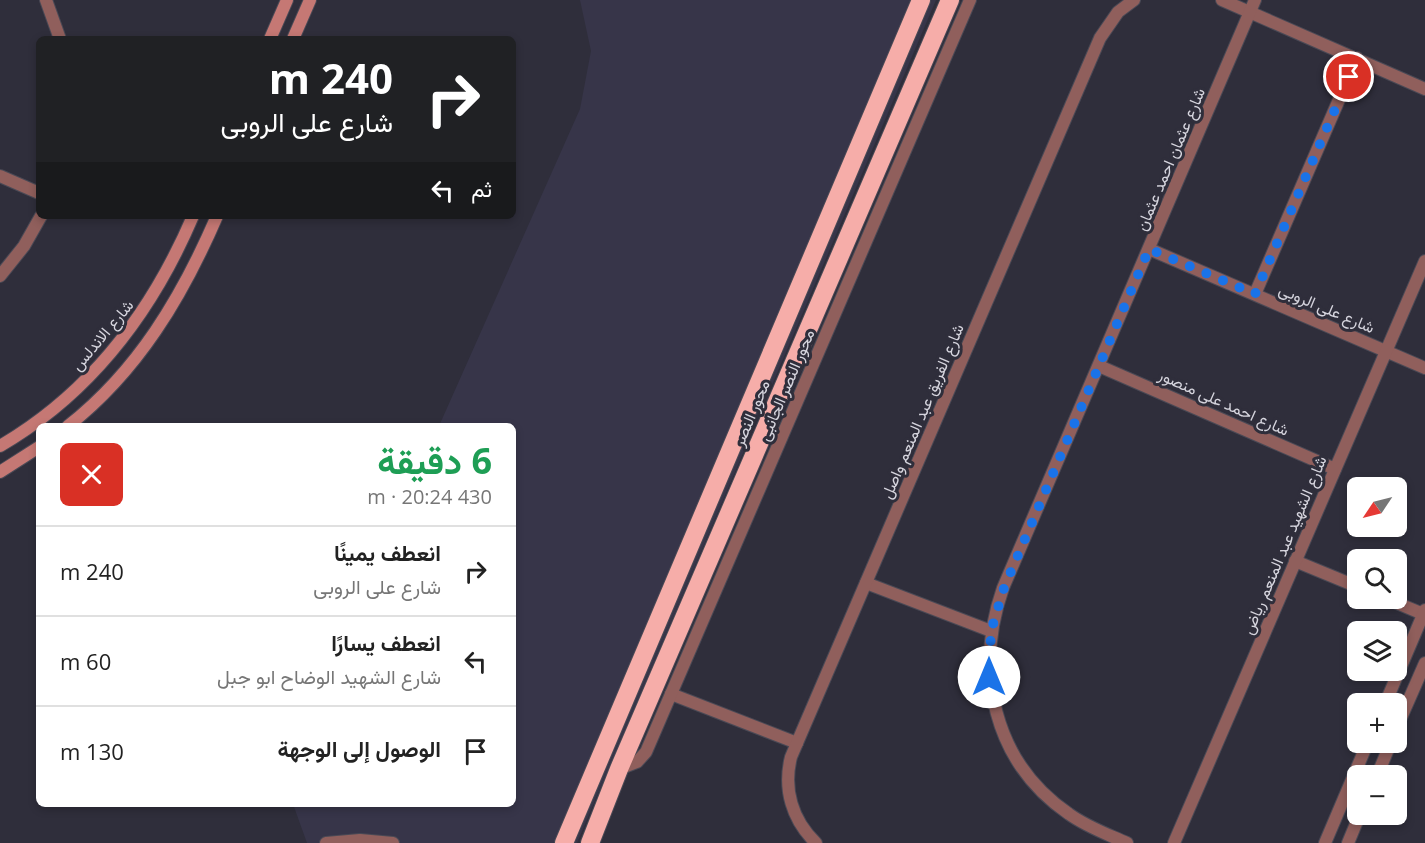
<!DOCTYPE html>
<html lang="ar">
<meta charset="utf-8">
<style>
:root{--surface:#fff;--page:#f2f2f2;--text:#222;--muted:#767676;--line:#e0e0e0}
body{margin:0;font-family:"Open Sans",Vazirmatn,sans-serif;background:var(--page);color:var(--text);direction:rtl;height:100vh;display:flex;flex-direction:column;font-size:22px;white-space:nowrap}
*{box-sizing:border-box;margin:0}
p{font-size:20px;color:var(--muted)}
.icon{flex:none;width:33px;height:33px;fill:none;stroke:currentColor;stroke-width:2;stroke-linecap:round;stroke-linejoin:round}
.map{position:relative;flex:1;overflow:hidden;direction:ltr}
.drawer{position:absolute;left:36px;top:423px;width:480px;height:384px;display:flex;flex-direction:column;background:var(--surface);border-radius:9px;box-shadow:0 3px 9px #0003;direction:rtl}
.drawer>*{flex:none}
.banner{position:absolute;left:36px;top:36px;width:480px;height:183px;border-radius:9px;box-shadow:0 3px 9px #0003;direction:rtl;background:#202124;color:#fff;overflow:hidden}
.needle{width:39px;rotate:235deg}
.buttons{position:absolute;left:1347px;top:477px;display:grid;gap:12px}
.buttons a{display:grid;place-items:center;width:60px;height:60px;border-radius:9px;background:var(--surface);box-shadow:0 3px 9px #0003;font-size:30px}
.pin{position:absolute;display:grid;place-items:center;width:51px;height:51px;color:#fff;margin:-26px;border:3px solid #fff;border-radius:50%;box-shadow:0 2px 6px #0007}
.me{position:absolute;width:66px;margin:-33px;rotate:0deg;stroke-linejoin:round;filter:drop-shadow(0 0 4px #0008)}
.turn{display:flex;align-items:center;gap:21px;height:126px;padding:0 24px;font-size:27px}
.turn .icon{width:78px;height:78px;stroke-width:2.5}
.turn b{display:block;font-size:42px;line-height:51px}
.then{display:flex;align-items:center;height:57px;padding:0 24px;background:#0003;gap:12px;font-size:22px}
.round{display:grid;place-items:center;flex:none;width:63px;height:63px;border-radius:9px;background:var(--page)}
.overview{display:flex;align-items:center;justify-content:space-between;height:102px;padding:0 24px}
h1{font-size:36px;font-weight:700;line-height:45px;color:#1e9e55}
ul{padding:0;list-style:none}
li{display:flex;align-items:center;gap:18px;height:90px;padding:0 24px;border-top:2px solid var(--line)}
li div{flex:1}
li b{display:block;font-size:22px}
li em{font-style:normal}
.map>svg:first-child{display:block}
.built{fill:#373549}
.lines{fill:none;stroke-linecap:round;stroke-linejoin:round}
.street-casing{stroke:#4a4955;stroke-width:14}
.secondary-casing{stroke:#4a4955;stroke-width:14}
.highway-casing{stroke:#4a4955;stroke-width:20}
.street{stroke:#905f5c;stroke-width:12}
.secondary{stroke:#c57874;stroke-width:12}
.highway{stroke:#f6ada9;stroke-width:18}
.route{stroke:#1a73e8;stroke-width:10;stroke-dasharray:0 18}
.labels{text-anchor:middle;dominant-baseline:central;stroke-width:6;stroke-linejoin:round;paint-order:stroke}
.street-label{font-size:16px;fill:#d6d5de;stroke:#2f2e3b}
</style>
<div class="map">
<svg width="1425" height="843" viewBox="0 0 1425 843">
<rect width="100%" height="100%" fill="#2f2e3b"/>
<polygon class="built" points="580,0 936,0 577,843 307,843 293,804 513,804 513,426 439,426 580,109 591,51"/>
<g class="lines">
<defs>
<g id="street">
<polyline points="46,0 60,39"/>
<polyline points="1222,0 1425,89"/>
<polyline points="0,176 39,193"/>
<polyline points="1149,249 1425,368"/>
<polyline points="0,276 24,246 41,216"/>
<polyline points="1255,294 1357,58"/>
<polyline points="1099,366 1335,469"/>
<polyline points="1295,561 1358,587"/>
<polyline points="866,583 991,631"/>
<polyline points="1385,598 1423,614"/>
<polyline points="671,694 797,743"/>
<polyline points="1385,704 1425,610"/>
<polyline points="1396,729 1425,663"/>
<polyline points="619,769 637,762 646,752 970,0"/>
<polyline points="1377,776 1391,742"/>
<polyline points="326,843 360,840 393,843"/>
<path d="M816,843C792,820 783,789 791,757L1100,38L1118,12L1134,0"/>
<path d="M1127,843C1107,834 1087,827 1069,814C993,762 974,671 1003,588L1255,0"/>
<polyline points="1174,843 1425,261"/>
<polyline points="1325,843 1368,742"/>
<polyline points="1348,843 1360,814"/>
</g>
<g id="secondary">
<polyline points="270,39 287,0"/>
<polyline points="293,39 310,0"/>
<path d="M68,426C138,371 182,297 217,216"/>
<path d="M0,446C91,393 152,312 193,216"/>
<polyline points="0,472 39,447"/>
</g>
<g id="highway">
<path d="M564,843C681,561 804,282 921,0"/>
<polyline points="590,843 619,769 950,0"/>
</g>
</defs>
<use href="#street" class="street-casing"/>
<use href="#secondary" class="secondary-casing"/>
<use href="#highway" class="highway-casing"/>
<use href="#street" class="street"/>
<use href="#secondary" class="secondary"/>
<use href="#highway" class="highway"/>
</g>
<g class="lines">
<polyline class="route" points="989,677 991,631 1004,588 1149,249 1255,294 1349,77"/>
</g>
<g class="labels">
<g class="street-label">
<text transform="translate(1170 159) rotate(-67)">شارع عثمان احمد عثمان</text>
<text transform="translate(1327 308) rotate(23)">شارع على الروبى</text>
<text transform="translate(102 335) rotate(-50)">شارع الاندلس</text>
<text transform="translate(786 385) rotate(-67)">محور النصر الجانبى</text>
<text transform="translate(1224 402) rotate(24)">شارع احمد على منصور</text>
<text transform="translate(922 411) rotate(-67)">شارع الفريق عبد المنعم واصل</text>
<text transform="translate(751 413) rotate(-67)">محور النصر</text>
<text transform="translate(1284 545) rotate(-67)">شارع الشهيد عبد المنعم رياض</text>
</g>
</g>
</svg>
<div class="buttons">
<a><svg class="needle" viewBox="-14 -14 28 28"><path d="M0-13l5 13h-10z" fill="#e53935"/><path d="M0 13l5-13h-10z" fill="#767676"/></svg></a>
<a><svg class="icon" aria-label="search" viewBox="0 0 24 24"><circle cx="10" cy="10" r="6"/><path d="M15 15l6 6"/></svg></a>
<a><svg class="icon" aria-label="layers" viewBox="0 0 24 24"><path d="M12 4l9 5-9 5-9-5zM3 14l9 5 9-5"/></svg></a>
<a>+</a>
<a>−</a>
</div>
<div class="pin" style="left:1349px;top:77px;background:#d93025"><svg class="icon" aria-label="arrive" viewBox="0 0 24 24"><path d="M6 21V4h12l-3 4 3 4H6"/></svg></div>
<svg class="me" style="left:989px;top:677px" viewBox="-20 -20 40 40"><circle r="19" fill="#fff"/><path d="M0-13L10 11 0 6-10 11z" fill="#1a73e8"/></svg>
<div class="banner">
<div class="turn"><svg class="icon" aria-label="right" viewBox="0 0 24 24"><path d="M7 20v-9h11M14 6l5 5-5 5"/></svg><div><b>240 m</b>شارع على الروبى</div></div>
<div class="then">ثم<svg class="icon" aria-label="left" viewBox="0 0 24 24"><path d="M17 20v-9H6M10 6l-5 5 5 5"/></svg></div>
</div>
<section class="drawer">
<div class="overview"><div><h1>6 دقيقة</h1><p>430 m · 20:24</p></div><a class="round" style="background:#d93025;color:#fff"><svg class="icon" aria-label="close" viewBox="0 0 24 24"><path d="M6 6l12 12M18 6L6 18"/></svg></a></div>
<ul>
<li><svg class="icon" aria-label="right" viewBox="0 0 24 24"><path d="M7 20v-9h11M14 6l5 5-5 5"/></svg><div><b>انعطف يمينًا</b><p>شارع على الروبى</p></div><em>240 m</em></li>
<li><svg class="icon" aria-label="left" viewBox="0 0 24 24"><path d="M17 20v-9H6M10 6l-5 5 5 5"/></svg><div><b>انعطف يسارًا</b><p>شارع الشهيد الوضاح ابو جبل</p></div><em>60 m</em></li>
<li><svg class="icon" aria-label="arrive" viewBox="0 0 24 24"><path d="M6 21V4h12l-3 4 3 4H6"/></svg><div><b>الوصول إلى الوجهة</b></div><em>130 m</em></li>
</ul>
</section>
</div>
